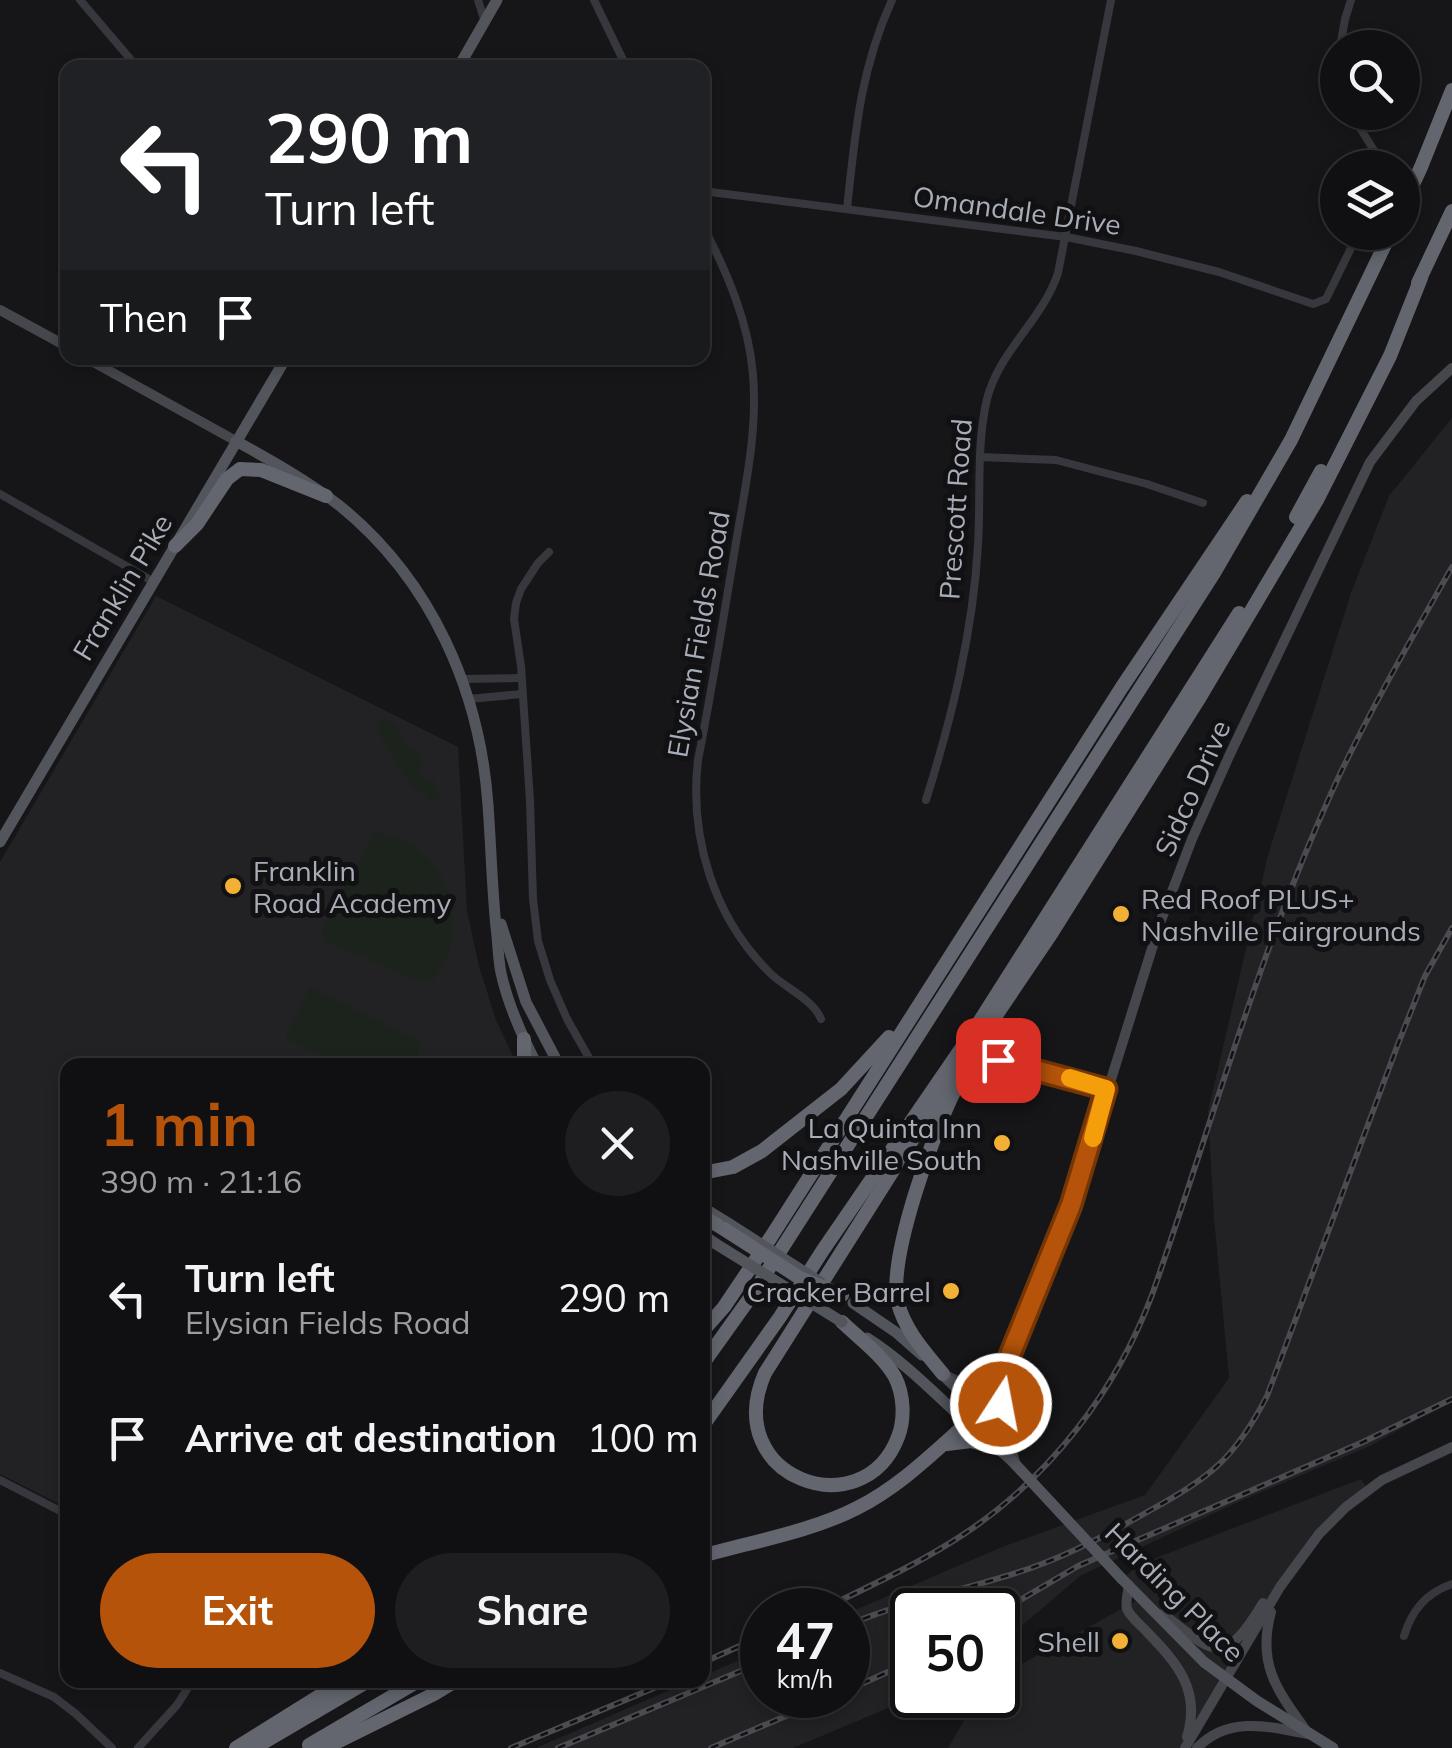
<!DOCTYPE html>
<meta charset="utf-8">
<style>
:root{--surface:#101012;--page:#1e1e20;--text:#f1f3f6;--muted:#9c9d9f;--line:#303032;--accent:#b45309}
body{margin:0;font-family:Mulish,sans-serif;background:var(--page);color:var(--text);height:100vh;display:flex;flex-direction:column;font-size:38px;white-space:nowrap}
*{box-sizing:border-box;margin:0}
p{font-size:32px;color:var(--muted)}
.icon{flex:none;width:55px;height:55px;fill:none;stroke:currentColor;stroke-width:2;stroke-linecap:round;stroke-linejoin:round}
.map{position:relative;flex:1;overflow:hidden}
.sheet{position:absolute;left:60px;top:1058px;width:650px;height:630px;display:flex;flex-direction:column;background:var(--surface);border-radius:20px;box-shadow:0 5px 15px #0003,0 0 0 2px var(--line)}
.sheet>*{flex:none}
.hud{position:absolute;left:60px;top:60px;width:650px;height:305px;border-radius:20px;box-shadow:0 5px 15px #0003,0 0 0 2px var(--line);background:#202124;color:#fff;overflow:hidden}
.controls{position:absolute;left:1320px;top:30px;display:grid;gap:20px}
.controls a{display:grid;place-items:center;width:100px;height:100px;border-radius:50%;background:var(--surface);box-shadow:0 5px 15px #0003,0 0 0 2px var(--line);font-size:50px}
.speed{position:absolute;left:740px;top:1588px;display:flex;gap:20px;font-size:50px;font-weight:700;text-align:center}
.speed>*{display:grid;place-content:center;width:130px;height:130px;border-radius:50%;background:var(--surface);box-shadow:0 5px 15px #0003,0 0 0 2px var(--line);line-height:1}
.speed small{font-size:25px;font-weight:400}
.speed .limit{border:5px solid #111;border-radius:15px;background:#fff;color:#111}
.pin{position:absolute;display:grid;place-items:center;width:85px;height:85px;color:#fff;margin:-42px;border-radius:20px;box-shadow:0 5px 15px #0006}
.me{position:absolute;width:110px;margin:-55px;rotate:11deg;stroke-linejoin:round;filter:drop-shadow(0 0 8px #0008)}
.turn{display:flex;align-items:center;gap:35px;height:210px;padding:0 40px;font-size:45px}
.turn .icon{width:130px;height:130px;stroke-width:2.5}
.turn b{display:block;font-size:70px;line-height:85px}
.then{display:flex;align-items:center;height:95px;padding:0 40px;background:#0003;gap:20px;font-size:38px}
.round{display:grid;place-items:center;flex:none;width:105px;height:105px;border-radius:52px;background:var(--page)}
.headline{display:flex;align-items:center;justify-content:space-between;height:170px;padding:0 40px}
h1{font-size:60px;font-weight:700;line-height:75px;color:var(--accent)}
.primary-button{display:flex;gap:20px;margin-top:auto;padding:20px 40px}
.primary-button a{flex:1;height:115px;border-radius:60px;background:var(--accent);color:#fff;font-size:40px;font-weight:700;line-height:115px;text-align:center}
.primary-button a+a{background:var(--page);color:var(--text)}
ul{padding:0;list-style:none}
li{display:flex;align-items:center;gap:30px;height:140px;padding:0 40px}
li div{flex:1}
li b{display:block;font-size:38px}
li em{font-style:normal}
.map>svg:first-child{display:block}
.built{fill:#222225}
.green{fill:#1c231d}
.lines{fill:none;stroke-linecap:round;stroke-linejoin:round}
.street{stroke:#37383d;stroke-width:8}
.secondary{stroke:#45474d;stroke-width:10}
.primary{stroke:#53555c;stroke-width:11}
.highway{stroke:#63666e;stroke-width:14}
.rail-casing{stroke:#4a4c52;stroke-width:6}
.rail{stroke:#111113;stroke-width:2.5;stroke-dasharray:8;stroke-linecap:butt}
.primary-bridge{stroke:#53555c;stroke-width:11}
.highway-bridge{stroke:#63666e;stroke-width:14}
.route-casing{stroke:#753606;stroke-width:25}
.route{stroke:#b45309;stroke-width:18}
.slow{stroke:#f59e0b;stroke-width:18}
.poi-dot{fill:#f2b134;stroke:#111113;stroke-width:4}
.labels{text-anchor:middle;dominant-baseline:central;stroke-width:10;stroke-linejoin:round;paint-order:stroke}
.street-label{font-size:28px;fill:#a8adb8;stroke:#111113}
.poi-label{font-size:28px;fill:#a8adb8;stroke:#111113;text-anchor:end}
</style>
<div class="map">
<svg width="1452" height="1748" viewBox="0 0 1452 1748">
<rect width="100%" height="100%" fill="#161618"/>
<g class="built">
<polygon points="1452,418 1452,1400 1370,1446 1238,1502 1080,1576 998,1646 998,1610 912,1610 912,1695 919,1695 793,1748 536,1748 693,1680 702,1680 703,1676 762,1650 762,1695 848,1695 848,1613 1002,1547 1145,1495 1229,1378 1214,1218 1208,1111 1268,855 1351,593 1389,496"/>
<polygon points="156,596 458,747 467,911 479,966 496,1020 517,1065 68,1065 67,1508 0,1474 0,862"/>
<polygon points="1361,1479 1368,1489 1309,1546 1185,1748 948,1748 979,1695 998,1695 998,1677 1141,1598 1122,1579 1140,1564"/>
</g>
<g class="green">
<path d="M382,717L395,724L407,744L405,746L415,748L424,766L418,771L425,781L432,778L441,794L435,802L427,799L423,791H417C399,773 388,749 375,727Z"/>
<path d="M374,832C420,841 446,864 451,912C452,925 454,939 449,952C445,962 439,971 433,980L419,981L335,945H327L321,929Z"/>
<polygon points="310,987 422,1043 412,1065 340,1065 285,1038"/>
</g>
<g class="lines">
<g class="street">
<polyline points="80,0 138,68"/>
<polyline points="478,0 485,22"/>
<polyline points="594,0 627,68"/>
<polyline points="1340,48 1345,19 1351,0"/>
<polyline points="1350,112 1385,168"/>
<polyline points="702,191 1066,237 1136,251 1219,272 1313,304 1326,299 1359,232"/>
<path d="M847,209C855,134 860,70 892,0"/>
<path d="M702,224C726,270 749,322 753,375C758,433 744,492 735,549C723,620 712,690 698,760C689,838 714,918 770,973C785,988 813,999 821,1019"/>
<polyline points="980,457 1056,460 1147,484 1203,503"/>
<polyline points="0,494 154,582"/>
<polyline points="549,552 538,563 521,589 516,603 514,619 521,666 530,801 533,899 538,941 550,980 567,1019 593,1065"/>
<polyline points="463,679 521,678"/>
<polyline points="469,699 522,694"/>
<path d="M926,800C952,717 973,632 978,545C981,497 976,446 987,399C999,351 1042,321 1058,273L1111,0"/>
<polyline points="998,1060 1057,1074 1106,1089"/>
<polyline points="0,1480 68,1515"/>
<path d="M1404,1636C1412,1610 1426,1593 1452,1584"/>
<polyline points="0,1673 54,1697 76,1714 112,1748"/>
<polyline points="138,1748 177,1705 193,1680"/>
</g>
<g class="secondary">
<polyline points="0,310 68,347"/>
<polyline points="86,358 236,441"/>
<path d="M947,1376C967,1387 981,1390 999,1373"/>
<polyline points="1003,1376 1001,1412 1015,1462"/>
<polyline points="967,1423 1004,1370 1057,1241 1088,1153 1160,923 1192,839 1230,754 1370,462 1416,401 1452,368"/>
<path d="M1129,1585C1128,1593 1125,1602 1127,1609C1131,1618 1142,1626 1148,1633C1178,1664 1201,1691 1187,1737"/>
<path d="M1271,1612C1257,1663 1276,1689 1305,1729"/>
<path d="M1163,1614C1216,1655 1224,1667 1263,1603"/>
<polyline points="1185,1748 1280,1587 1319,1534 1346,1507 1382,1480 1452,1447"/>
<path d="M1197,1748C1228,1716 1268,1726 1307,1734"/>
</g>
<g class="primary">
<polyline points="458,68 497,0"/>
<path d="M236,441C272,461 308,481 340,506C431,580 480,690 488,805C491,846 492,887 496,927C498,942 498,958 501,973C508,1005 522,1036 537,1065"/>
<polyline points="0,842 286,358"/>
<polyline points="501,924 526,1002 559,1065"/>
<polyline points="702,1207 728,1223"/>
<polyline points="702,1234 716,1244"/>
<polyline points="853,1303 897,1333 922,1355"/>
<path d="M867,1338C903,1361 931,1390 963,1419C980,1435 1000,1448 1016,1465"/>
<polyline points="939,1371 978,1409 996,1441"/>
<polyline points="1122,1579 1204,1662 1257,1701 1333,1748"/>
</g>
<g class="highway">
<polyline points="1402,208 1421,167 1452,90"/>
<polyline points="1418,283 1452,211"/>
<polyline points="1296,517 1321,471"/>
<polyline points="175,546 197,524 227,479 240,469 261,470 326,496"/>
<polyline points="524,1039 524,1056 527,1065"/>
<polyline points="702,1173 733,1167 762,1151 841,1089 889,1037"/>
<polyline points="702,1216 724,1229"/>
<path d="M842,1322C860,1339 883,1356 895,1377C904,1395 905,1419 898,1437C863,1529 719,1478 765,1373L918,1131L1051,934L1200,697L1317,500L1390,356L1421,278"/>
<polyline points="702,1332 724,1307 771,1237 1122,687 1247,501"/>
<polyline points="702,1365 752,1295 1214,573 1291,440 1391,232"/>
<path d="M943,1374C926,1353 905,1331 898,1303C887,1260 934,1131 955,1090"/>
<polyline points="702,1427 780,1317 823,1250 976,1027 1239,613"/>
<polyline points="947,1444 971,1441 1001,1449"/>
<path d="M702,1556C751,1542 813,1531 857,1508C899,1487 932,1454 967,1423"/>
<polyline points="309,1745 420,1680"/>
<polyline points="236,1748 345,1680"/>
<polyline points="254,1748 370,1680"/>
<polyline points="312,1748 329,1746 434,1694 457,1680"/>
</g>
<defs>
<g id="rail">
<path d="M821,1610C869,1586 919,1564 964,1534C1050,1477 1116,1391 1152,1295C1213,1121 1262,941 1340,774C1374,703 1413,636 1452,567"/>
<polyline points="998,1613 1078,1566 1363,1442 1452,1399"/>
<path d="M848,1625C907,1600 970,1589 1031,1568C1073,1553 1110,1533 1149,1511C1210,1477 1234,1460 1267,1396L1398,1044L1425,976L1452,928"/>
<polyline points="702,1663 762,1636"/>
<polyline points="848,1690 912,1661"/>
<polyline points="511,1748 673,1680"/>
<polyline points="558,1748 762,1662"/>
<polyline points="711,1748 835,1695"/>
</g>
</defs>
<use href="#rail" class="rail-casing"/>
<use href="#rail" class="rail"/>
<g class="primary-bridge">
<polyline points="728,1223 820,1282"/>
<polyline points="716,1244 842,1322"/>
<polyline points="1016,1465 1122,1579"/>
</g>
<polyline class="highway-bridge" points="724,1229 800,1278 842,1295"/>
</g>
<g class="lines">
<defs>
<polyline id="route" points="998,1060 1106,1089 1071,1205 1004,1370 1001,1404"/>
</defs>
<use href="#route" class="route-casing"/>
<use href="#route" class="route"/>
<polyline class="slow" points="1070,1078 1106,1089 1093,1138"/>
</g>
<g class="poi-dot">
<circle cx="233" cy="886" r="10"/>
<circle cx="1121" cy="914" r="10"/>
<circle cx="1002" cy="1143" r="10"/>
<circle cx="951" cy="1291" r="10"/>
<circle cx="1120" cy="1641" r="10"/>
</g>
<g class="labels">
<g class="street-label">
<text transform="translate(1017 210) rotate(8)">Omandale Drive</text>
<text transform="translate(955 509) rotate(-86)">Prescott Road</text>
<text transform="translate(122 587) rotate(-59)">Franklin Pike</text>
<text transform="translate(698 634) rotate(-80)">Elysian Fields Road</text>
<text transform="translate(1192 788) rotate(-66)">Sidco Drive</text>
<text transform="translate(1175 1592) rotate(45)">Harding Place</text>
</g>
<g class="poi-label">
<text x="253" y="870" text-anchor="start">Franklin<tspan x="253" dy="32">Road Academy</tspan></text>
<text x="1141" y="898" text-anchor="start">Red Roof PLUS+<tspan x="1141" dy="32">Nashville Fairgrounds</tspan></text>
<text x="982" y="1127">La Quinta Inn<tspan x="982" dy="32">Nashville South</tspan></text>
<text x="931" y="1291">Cracker Barrel</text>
<text x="1100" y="1641">Shell</text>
</g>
</g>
</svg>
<div class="controls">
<a><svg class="icon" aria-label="search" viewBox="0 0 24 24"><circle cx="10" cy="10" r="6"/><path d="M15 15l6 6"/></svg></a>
<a><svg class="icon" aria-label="layers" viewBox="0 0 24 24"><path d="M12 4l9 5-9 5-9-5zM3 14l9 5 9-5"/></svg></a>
</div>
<div class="speed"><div>47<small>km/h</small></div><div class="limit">50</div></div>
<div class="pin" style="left:998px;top:1060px;background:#d93025"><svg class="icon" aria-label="arrive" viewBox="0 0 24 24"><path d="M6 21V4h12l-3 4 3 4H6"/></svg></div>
<svg class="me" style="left:1001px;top:1404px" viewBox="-20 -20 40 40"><circle r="17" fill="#b45309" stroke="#fff" stroke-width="3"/><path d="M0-11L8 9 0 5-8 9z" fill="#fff"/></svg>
<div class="hud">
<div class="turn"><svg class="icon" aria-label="left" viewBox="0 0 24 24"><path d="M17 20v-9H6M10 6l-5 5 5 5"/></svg><div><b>290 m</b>Turn left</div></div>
<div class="then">Then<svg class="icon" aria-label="arrive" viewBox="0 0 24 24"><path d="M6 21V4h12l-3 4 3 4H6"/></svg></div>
</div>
<section class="sheet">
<div class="headline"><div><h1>1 min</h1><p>390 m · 21:16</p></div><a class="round"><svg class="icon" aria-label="close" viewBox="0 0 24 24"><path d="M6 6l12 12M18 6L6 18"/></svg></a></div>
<ul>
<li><svg class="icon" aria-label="left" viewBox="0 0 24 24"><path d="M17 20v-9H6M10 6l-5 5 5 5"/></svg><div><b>Turn left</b><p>Elysian Fields Road</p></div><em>290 m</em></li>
<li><svg class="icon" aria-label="arrive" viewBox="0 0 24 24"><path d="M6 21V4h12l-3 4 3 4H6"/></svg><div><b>Arrive at destination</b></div><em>100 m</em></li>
</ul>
<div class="primary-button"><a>Exit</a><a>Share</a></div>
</section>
</div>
